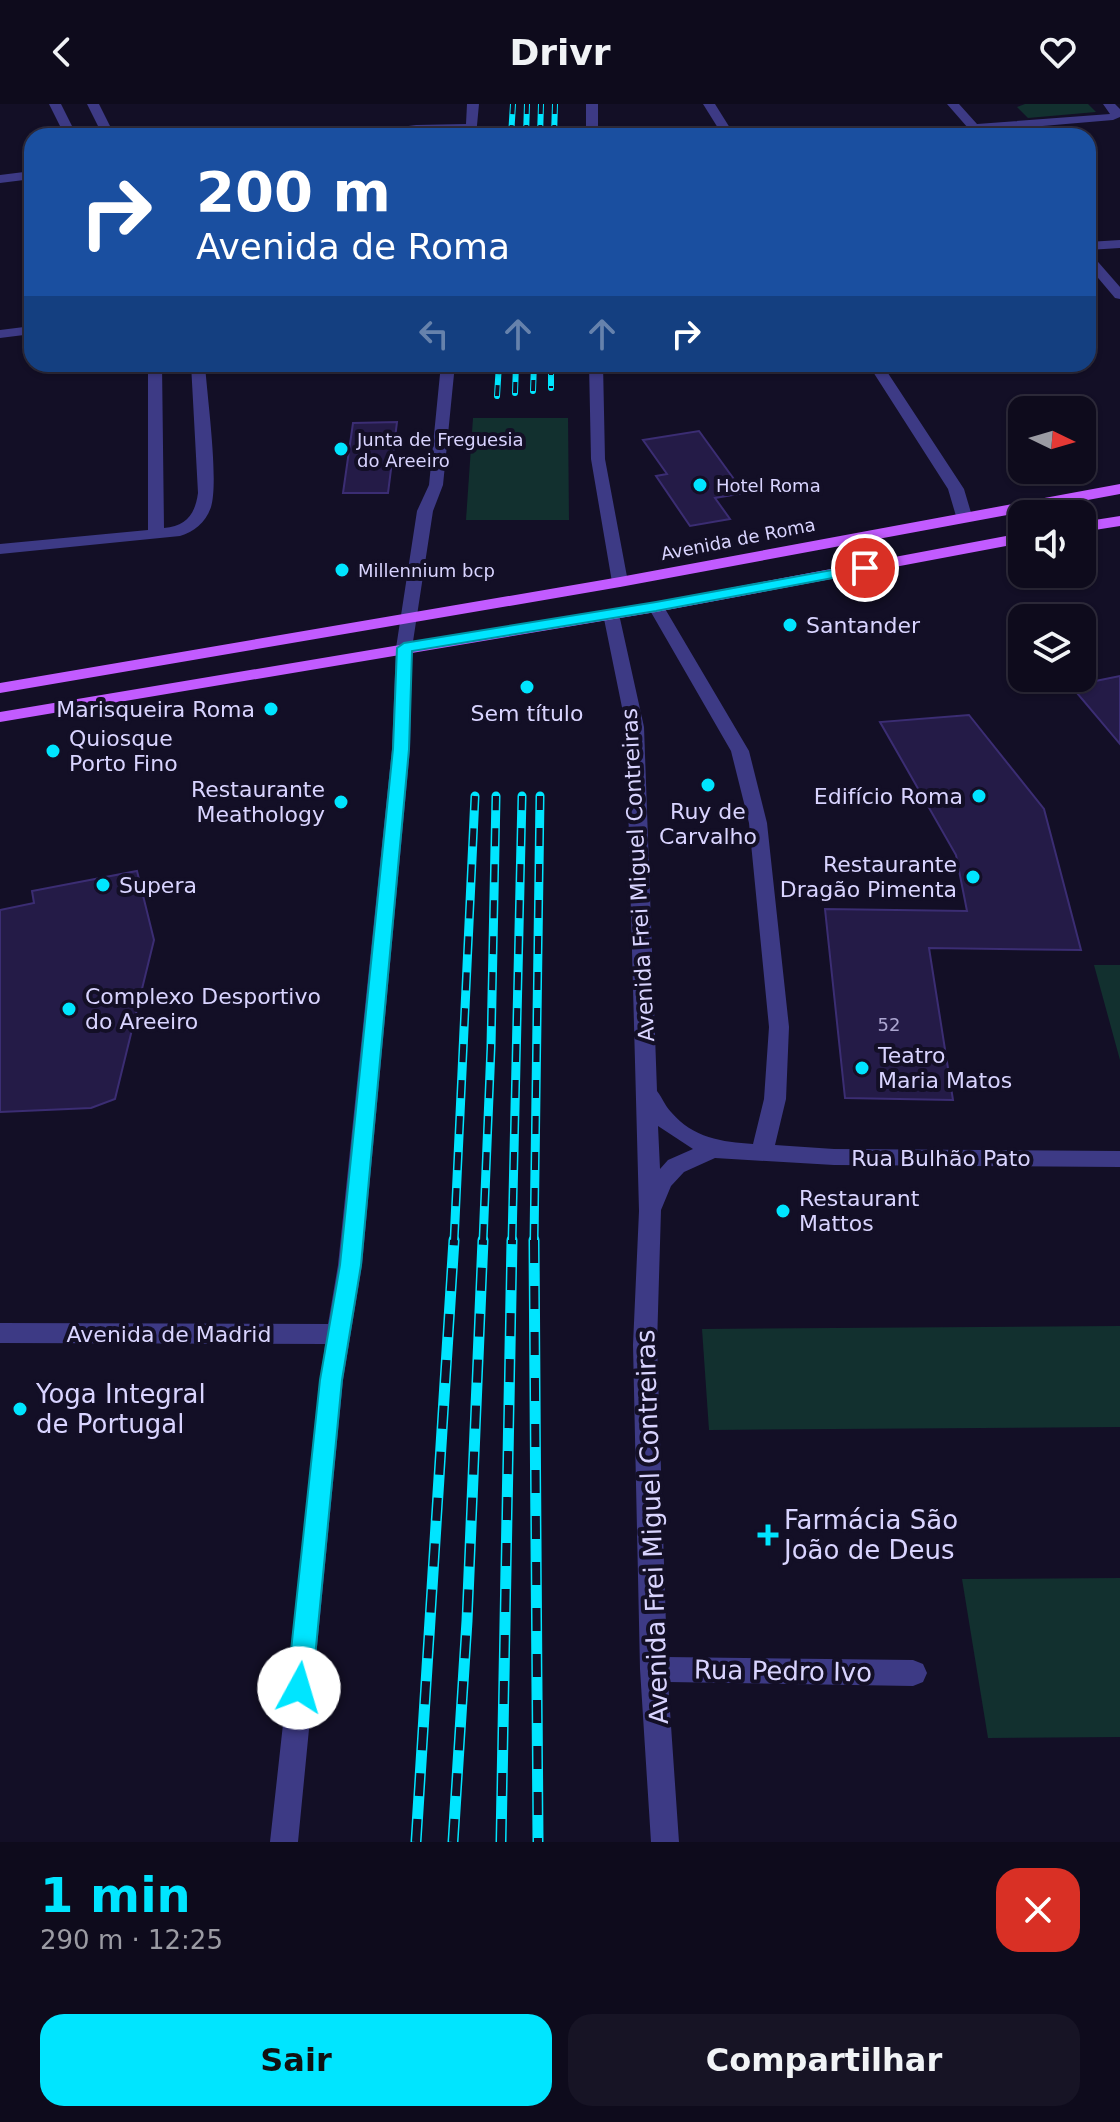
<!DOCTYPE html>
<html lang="pt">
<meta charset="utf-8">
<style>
:root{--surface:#0e0b1c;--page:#171425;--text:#f1f3f6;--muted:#9b9ba3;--line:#2e2b3b;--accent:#00e5ff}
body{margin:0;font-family:"DejaVu Sans",sans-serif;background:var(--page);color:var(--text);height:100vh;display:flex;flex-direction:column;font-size:30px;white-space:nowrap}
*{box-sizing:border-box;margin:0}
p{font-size:26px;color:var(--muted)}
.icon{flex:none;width:44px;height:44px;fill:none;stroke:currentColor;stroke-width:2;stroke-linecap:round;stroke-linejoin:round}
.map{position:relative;height:1738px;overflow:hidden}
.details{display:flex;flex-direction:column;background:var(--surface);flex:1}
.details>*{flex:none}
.guide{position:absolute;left:24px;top:24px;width:1072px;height:244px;border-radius:24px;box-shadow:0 2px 6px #0004,0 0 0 2px var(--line);background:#1a4fa0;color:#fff;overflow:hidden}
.needle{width:52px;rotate:95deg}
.controls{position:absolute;left:1008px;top:292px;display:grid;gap:16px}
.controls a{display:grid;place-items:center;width:88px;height:88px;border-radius:16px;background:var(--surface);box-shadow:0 2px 6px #0004,0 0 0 2px var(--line);font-size:40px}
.pin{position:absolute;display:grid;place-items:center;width:68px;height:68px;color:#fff;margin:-34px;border:4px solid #fff;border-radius:50%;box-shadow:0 2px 8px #0007}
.me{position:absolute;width:88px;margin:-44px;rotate:6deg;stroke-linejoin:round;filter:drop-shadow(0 0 6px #0008)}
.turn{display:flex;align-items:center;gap:28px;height:168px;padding:0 40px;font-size:36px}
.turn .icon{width:104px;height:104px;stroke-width:2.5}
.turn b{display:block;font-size:56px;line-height:68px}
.lanes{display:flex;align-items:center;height:76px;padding:0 40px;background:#0003;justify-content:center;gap:40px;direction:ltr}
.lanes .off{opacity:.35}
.round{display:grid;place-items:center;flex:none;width:84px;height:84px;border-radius:24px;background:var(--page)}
.summary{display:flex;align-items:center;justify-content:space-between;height:136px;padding:0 40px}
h1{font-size:48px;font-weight:800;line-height:60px;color:var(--accent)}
.action{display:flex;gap:16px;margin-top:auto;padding:16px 40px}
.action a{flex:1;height:92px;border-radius:24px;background:var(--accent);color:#111;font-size:32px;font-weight:800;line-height:92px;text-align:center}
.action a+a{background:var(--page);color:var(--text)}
header{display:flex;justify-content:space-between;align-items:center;height:104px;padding:0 40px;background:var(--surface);font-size:36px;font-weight:800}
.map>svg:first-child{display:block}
.green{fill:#12302f}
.building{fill:#241b47;stroke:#3b2d73;stroke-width:2}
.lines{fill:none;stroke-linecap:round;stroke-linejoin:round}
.minor{fill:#3d3a85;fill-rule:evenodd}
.major{fill:#c25bff;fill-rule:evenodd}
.rail-far2-casing{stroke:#00e5ff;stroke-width:6}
.rail-far1-casing{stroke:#00e5ff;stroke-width:9}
.rail-casing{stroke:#00e5ff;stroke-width:11}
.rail-far2{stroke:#130f26;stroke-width:4;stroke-dasharray:11;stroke-linecap:butt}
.rail-far1{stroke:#130f26;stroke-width:6;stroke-dasharray:18;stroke-linecap:butt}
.rail{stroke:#130f26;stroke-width:8;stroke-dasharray:23;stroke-linecap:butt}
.route{fill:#00e5ff;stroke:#0095a6;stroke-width:2}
.poi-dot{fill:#00e5ff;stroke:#130f26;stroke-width:3}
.labels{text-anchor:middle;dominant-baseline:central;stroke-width:8;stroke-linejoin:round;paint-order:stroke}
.far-poi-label{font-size:18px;fill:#d9d4ff;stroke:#130f26;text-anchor:start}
.far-street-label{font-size:18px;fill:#d9d4ff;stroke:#130f26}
.number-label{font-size:18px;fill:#aca6d1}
.poi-label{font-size:22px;fill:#d9d4ff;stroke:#130f26;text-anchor:start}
.street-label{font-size:22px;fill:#d9d4ff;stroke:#130f26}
.near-poi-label{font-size:26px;fill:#d9d4ff;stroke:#130f26;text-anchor:start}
.near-street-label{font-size:26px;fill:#d9d4ff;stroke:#130f26}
</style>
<header><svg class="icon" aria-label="back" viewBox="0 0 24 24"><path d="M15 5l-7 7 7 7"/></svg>Drivr<svg class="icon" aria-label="heart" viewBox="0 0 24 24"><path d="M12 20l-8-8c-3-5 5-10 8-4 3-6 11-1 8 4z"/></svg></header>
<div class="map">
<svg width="1120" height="1738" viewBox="0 0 1120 1738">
<rect width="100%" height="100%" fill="#130f26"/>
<g class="green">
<polygon points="1025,0 1088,0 1096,8 1028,14 1017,3"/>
<polygon points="473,314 568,314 569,416 466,416"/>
<polygon points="1094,861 1120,861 1120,956"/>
<polygon points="1120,1222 1120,1323 709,1326 702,1225"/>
<polygon points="1120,1474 1120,1633 988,1634 962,1475"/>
</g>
<g class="building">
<polygon points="397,318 388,389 343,389 353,319"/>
<polygon points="699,327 744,389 715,394 730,415 690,422 656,372 667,370 643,336"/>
<polygon points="1120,572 1120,640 1071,582"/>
<polygon points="969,611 1044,705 1081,846 929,844 953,996 845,994 825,805 967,807 956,751 880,618"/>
<polygon points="137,767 154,836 115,995 91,1004 0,1008 0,806 34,799 32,787"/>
</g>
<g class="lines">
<g class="minor">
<polygon points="49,0 61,0 77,32 65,32"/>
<polygon points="87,0 99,0 115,32 103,32"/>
<polygon points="467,0 479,0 476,32 464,32 465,27 349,32 355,29 416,21 466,20"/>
<rect x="586" y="0" width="12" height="32"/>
<polygon points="703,0 715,0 735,32 723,32"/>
<polygon points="947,0 959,0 977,20 1110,10 1103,0 1115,0 1120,5 1120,13 1113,16 983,27 987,32 975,32"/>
<polygon points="32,67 32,75 0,79 0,71"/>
<polygon points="1120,136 1120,144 1088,146 1088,138"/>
<polygon points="1088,150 1092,151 1120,183 1120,195 1115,194 1088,162"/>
<polygon points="32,222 32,230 0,234 0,226"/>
<path d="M148,260H162L164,424C186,422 195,411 198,389L191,260H205C207,292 219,377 211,403C206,418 194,428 180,432L0,450V440L148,426Z"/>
<polygon points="441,260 455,260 443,381 433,407 412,544 410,645 362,1161 343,1276 298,1738 270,1738 325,1240 0,1239 0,1219 328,1220 338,1161 392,645 396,544 417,407 429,381"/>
<polygon points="589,260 603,260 605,355 628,478 620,483 612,478 591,355"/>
<polygon points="868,260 882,260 964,385 972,412 969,415 959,415 956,412 948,385"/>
<path d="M656,498L664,503L749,647L767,719L789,923L786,995L775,1041L834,1045L1120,1047V1063L834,1061L715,1054L684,1068L671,1082L661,1106L657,1241L667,1553L913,1556L923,1560L927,1569L923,1578L913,1582L668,1578L679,1738H651L640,1565L633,1241L639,1107L626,623L603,510L605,507L611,505L619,510L644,623L657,987C662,993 665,1002 671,1008C693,1034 722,1038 753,1040L764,995L769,923L749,719L731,647L648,503ZM658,1022L693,1045L668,1056L660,1065Z"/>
</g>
<g class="major">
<polygon points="1120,380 1120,390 620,483 0,589 0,579 620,473"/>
<polygon points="1120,412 1120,422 1082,428 1082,418"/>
<polygon points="1022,429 1022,439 656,508 0,618 0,608 656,498"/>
</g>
<defs>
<g id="rail-far2">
<polyline points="511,32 513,0"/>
<polyline points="526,32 527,0"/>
<polyline points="540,32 541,0"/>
<polyline points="554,32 555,0"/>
<polyline points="551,260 551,284"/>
<polyline points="533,287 534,260"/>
<polyline points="515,289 516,260"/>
<polyline points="497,292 499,260"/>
</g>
<g id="rail-far1">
<polyline points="454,1138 475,692"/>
<polyline points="483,1138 491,943 496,692"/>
<polyline points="512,1138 522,692"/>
<polyline points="534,1138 540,692"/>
</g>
<g id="rail">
<polyline points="534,1136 538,1738"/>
<polyline points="416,1738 454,1136"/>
<polyline points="453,1738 467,1517 483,1136"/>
<polyline points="501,1738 512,1136"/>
</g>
</defs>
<use href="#rail-far2" class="rail-far2-casing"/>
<use href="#rail-far1" class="rail-far1-casing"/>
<use href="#rail" class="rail-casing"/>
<use href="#rail-far2" class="rail-far2"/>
<use href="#rail-far1" class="rail-far1"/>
<use href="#rail" class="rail"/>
</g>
<polygon class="route" points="865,460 870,461 870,467 656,507 412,547 409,645 361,1161 342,1276 312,1584 308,1592 299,1595 291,1592 287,1584 320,1276 340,1161 393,645 397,544 404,539 656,498"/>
<g class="poi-dot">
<circle cx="341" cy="345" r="8"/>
<circle cx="700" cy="381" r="8"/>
<circle cx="342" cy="466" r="8"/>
<circle cx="790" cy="521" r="8"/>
<circle cx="527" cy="583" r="8"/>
<circle cx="271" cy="605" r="8"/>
<circle cx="53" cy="647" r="8"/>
<circle cx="708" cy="681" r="8"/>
<circle cx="979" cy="692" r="8"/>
<circle cx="341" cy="698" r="8"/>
<circle cx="973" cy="773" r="8"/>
<circle cx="103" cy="781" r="8"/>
<circle cx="69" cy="905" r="8"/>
<circle cx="862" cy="964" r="8"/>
<circle cx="783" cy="1107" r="8"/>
<circle cx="20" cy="1305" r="8"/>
<path d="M764 1419h8v8h8v8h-8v8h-8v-8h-8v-8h8z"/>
</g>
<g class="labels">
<g class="far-poi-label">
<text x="357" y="335">Junta de Freguesia<tspan x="357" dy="21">do Areeiro</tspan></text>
<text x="716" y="381">Hotel Roma</text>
<text x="358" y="466">Millennium bcp</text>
</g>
<g class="far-street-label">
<text transform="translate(738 435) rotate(-11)">Avenida de Roma</text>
</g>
<g class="number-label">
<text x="889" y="920">52</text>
</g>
<g class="poi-label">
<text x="806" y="521">Santander</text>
<text x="255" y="605" text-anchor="end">Marisqueira Roma</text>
<text x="527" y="609" text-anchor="middle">Sem título</text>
<text x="69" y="634">Quiosque<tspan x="69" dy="25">Porto Fino</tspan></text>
<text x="325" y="685" text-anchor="end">Restaurante<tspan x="325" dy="25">Meathology</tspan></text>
<text x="963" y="692" text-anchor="end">Edifício Roma</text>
<text x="708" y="707" text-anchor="middle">Ruy de<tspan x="708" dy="25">Carvalho</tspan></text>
<text x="957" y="760" text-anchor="end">Restaurante<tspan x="957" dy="25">Dragão Pimenta</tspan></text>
<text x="119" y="781">Supera</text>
<text x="85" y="892">Complexo Desportivo<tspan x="85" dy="25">do Areeiro</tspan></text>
<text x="878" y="951">Teatro<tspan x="878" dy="25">Maria Matos</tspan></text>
<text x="799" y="1094">Restaurant<tspan x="799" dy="25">Mattos</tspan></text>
</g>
<g class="street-label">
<text transform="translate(638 771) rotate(-93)">Avenida Frei Miguel Contreiras</text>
<text x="941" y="1054">Rua Bulhão Pato</text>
<text x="169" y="1230">Avenida de Madrid</text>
</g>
<g class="near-poi-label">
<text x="36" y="1290">Yoga Integral<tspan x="36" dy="30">de Portugal</tspan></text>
<text x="784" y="1416">Farmácia São<tspan x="784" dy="30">João de Deus</tspan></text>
</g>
<g class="near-street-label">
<text transform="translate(652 1423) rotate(-92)">Avenida Frei Miguel Contreiras</text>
<text transform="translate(783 1567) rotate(1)">Rua Pedro Ivo</text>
</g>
</g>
</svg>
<div class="controls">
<a><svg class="needle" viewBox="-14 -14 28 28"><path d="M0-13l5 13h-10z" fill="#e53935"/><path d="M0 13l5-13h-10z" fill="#9b9ba3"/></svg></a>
<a><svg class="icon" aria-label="sound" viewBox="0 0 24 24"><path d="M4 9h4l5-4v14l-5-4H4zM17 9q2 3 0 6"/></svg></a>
<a><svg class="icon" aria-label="layers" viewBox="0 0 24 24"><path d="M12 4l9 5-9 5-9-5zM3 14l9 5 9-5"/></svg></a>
</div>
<div class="pin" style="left:865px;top:464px;background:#d93025"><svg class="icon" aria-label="arrive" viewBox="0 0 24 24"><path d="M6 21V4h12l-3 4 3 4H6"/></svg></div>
<svg class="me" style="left:299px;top:1584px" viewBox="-20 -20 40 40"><circle r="19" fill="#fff"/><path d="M0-13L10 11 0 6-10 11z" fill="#00e5ff"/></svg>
<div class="guide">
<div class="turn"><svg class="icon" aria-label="right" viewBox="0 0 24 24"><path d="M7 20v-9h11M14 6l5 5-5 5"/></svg><div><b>200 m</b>Avenida de Roma</div></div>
<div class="lanes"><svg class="icon off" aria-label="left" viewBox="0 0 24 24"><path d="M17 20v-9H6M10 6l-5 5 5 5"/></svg><svg class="icon off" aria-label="ahead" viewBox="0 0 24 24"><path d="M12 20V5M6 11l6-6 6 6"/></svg><svg class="icon off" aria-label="ahead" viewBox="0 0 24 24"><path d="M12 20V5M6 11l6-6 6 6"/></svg><svg class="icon" aria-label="right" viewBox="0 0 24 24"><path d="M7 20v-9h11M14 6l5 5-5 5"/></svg></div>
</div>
</div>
<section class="details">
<div class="summary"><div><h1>1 min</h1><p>290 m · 12:25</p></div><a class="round" style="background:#d93025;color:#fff"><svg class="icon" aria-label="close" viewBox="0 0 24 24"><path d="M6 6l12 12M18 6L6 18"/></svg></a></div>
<div class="action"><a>Sair</a><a>Compartilhar</a></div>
</section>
